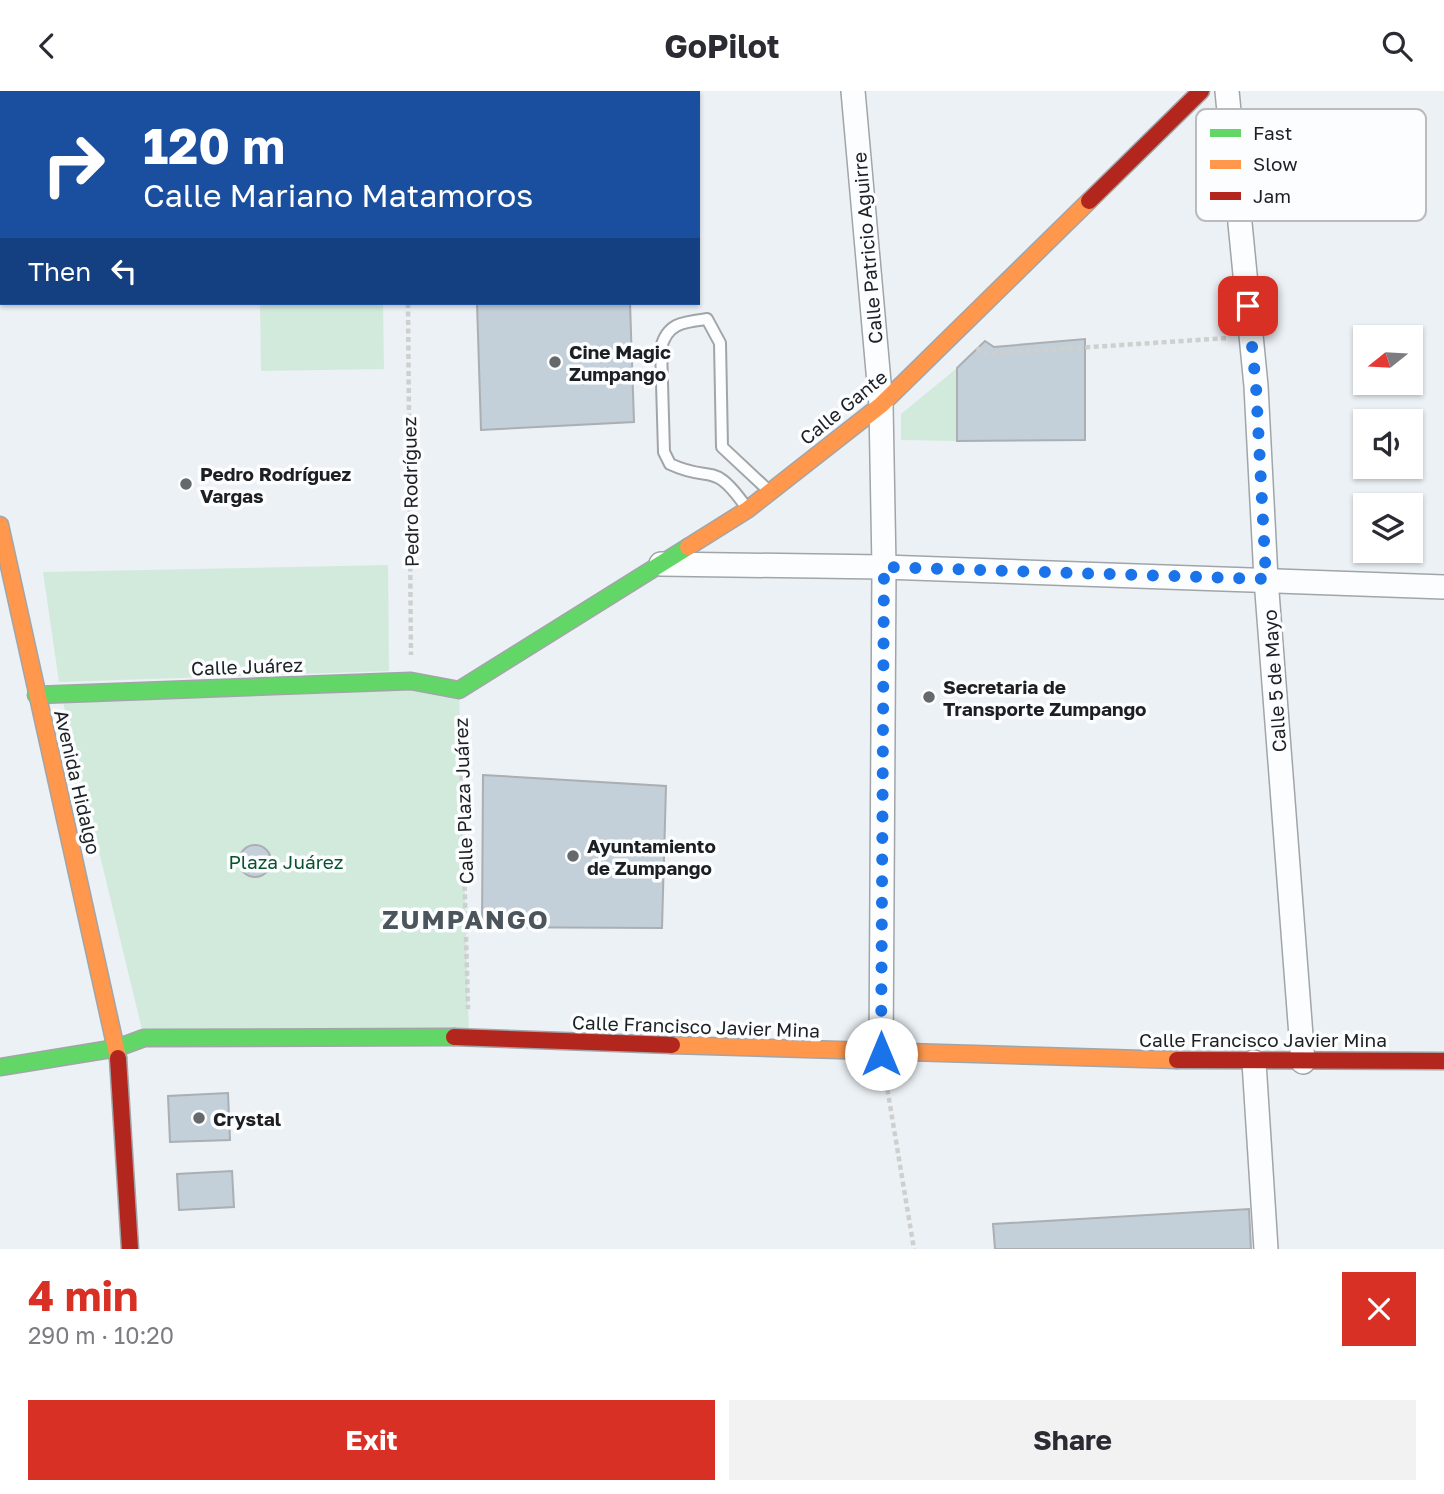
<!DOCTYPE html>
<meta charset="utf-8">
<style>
:root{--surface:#fff;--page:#f2f2f3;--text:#2b2b33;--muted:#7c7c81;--accent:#d93025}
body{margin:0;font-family:"Golos Text",sans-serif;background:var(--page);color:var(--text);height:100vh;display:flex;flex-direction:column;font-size:26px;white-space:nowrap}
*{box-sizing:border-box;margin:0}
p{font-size:23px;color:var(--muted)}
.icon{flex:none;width:38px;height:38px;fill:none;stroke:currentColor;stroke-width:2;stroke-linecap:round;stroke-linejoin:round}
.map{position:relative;height:1158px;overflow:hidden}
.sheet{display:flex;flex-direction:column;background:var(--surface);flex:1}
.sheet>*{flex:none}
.banner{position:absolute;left:0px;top:0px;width:700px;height:214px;box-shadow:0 2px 5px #0004;background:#1a4fa0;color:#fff;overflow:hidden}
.needle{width:46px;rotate:252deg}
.controls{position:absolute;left:1353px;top:234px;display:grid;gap:14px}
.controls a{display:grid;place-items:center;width:70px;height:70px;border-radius:0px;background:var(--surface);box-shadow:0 2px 5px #0004;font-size:35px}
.pin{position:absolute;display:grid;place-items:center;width:60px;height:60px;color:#fff;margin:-30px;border-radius:14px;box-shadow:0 4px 10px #0006}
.me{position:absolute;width:77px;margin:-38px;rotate:0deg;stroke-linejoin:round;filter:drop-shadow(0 0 5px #0008)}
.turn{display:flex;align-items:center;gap:24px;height:147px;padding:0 28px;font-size:32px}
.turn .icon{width:91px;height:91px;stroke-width:2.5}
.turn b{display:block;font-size:49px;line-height:60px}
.then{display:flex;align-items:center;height:66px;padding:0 28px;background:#0003;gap:14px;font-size:26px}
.round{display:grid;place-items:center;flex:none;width:74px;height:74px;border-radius:0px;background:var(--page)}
.summary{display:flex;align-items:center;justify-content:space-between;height:119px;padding:0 28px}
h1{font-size:42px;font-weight:700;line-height:52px;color:var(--accent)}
.cta{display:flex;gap:14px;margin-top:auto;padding:14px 28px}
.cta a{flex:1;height:80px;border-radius:0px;background:var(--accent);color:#fff;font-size:28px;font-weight:700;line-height:80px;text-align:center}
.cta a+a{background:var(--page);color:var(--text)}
header{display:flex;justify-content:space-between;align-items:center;height:91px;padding:0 28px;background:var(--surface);font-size:32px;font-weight:700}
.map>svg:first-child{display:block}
.green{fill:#d2eadc}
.building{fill:#c3cfd9;stroke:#abafb2;stroke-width:2}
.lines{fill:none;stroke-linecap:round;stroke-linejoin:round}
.lane-casing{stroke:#a1a5a8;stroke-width:14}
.street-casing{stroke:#a1a5a8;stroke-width:26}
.fast-casing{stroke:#a1a5a8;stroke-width:19}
.slow-casing{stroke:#a1a5a8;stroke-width:19}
.jam-casing{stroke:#a1a5a8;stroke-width:19}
.path{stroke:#ced0d0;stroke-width:4.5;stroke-dasharray:5 3.5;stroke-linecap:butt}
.lane{stroke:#fcfdfe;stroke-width:10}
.street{stroke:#fcfdfe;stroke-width:23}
.fast{stroke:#63d668;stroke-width:16}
.slow{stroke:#ff974d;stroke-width:16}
.jam{stroke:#b3261e;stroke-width:16}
.route{stroke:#1a73e8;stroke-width:12;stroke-dasharray:0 21.6}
.poi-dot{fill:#65696c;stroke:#fcfdff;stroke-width:2.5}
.labels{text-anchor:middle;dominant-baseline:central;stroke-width:7;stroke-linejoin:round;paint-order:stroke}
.street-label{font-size:19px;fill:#1c2023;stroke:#fcfdff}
.poi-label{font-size:19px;font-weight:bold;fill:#1c2023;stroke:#fcfdff;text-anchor:start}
.park-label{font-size:19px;fill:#0a522d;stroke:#fcfdff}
.district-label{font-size:26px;font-weight:bold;letter-spacing:2px;fill:#4d555c;stroke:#fcfdff}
.key{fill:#fcfdff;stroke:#b9bbbd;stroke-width:2}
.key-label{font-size:19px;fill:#1c2023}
</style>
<header><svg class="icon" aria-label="back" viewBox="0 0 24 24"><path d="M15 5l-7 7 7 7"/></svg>GoPilot<svg class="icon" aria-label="search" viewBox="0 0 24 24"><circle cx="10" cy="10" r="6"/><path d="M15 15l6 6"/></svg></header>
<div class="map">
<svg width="1444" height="1158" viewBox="0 0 1444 1158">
<rect width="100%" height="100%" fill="#ecf1f5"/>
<g class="green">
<polygon points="260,212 383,212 384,278 261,280"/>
<polygon points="957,277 957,350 901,349 901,323"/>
<polygon points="388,474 389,580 59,591 43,481"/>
<polygon points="459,599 469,946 144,947 61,603"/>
</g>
<g class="building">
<polygon points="477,212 630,212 634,331 481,339"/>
<polygon points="1085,248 1085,349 957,350 957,277 985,250 994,256"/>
<polygon points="483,684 666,695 662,837 482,836"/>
<circle cx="255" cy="770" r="16"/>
<polygon points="228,1002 230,1049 170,1051 168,1005"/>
<polygon points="232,1080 234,1116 179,1119 177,1083"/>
<polygon points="1249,1118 1251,1158 995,1158 993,1133"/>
</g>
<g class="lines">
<defs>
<path id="lane" d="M746,416C712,368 713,393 670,373L664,361L661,257C667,232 683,231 707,228L720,252L722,356L768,399"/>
<g id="street">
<polyline points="853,0 881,314 884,476 881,963"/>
<polyline points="1227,0 1256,295 1266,488 1303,971"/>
<polyline points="661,473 884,476 1444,496"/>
<polyline points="1254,971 1266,1158"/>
</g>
<g id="fast">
<polyline points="36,604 411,590 459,599 688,456"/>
<polyline points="0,976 117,957 144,947 454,946"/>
</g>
<g id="slow">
<polyline points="0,434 118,967"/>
<polyline points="688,456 747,419 881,314 1089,110"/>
<polyline points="672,954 1177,969"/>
</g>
<g id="jam">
<polyline points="1089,110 1201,0"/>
<polyline points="454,946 672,954"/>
<polyline points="118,967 130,1158"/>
<polyline points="1177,969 1444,970"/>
</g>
</defs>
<use href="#lane" class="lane-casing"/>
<use href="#street" class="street-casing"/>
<use href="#fast" class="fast-casing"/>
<use href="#slow" class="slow-casing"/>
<use href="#jam" class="jam-casing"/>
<g class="path">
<polyline points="406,0 406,2"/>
<polyline points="408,212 411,564"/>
<polyline points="977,257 985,263 1228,247"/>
<polyline points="460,625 468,918"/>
<polyline points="886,990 914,1158"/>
</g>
<use href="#lane" class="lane"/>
<use href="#street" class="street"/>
<use href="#fast" class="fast"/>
<use href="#slow" class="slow"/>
<use href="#jam" class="jam"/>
</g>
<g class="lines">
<polyline class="route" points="881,963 884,476 1266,488 1256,295 1248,215"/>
</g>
<g class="poi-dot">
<circle cx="555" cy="271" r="7"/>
<circle cx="186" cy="393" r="7"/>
<circle cx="929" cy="606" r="7"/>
<circle cx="573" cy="765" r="7"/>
<circle cx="199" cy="1027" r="7"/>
</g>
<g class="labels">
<g class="street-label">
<text transform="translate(867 157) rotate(-95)">Calle Patricio Aguirre</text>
<text transform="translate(843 316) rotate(-39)">Calle Gante</text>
<text transform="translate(410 401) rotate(-91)">Pedro Rodríguez</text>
<text transform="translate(247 575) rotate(-2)">Calle Juárez</text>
<text transform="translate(1274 590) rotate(-94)">Calle 5 de Mayo</text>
<text transform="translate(78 691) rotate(77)">Avenida Hidalgo</text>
<text transform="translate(463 710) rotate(-92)">Calle Plaza Juárez</text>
<text transform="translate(696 935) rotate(2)">Calle Francisco Javier Mina</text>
<text x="1263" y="948">Calle Francisco Javier Mina</text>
</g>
<g class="poi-label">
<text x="569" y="260">Cine Magic<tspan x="569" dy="22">Zumpango</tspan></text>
<text x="200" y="382">Pedro Rodríguez<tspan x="200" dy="22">Vargas</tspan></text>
<text x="943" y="595">Secretaria de<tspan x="943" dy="22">Transporte Zumpango</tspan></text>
<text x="587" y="754">Ayuntamiento<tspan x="587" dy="22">de Zumpango</tspan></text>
<text x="213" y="1027">Crystal</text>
</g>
<g class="park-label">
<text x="286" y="770">Plaza Juárez</text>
</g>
<g class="district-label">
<text x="466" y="828">ZUMPANGO</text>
</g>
</g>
<rect x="1196" y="18" width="230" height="112" rx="10" class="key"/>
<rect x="1210" y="38" width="31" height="8" fill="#63d668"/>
<rect x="1210" y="69" width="31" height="9" fill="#ff974d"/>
<rect x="1210" y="101" width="31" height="8" fill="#b3261e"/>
<g class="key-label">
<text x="1253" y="49">Fast</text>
<text x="1253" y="80">Slow</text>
<text x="1253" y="112">Jam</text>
</g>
</svg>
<div class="controls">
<a><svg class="needle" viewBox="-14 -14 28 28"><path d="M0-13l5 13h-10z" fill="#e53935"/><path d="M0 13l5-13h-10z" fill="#7c7c81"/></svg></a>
<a><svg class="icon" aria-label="sound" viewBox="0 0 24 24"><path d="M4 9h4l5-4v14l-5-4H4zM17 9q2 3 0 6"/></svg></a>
<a><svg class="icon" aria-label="layers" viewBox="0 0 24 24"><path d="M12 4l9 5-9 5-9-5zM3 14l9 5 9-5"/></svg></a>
</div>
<div class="pin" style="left:1248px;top:215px;background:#d93025"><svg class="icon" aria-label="arrive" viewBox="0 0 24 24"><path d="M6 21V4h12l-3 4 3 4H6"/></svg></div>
<svg class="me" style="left:881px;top:963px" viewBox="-20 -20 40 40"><circle r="19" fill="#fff"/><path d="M0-13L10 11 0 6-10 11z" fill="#1a73e8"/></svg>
<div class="banner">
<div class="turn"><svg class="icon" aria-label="right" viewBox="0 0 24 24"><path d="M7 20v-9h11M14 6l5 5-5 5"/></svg><div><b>120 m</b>Calle Mariano Matamoros</div></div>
<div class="then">Then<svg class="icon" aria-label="left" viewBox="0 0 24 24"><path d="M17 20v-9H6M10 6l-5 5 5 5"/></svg></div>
</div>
</div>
<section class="sheet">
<div class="summary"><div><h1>4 min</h1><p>290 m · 10:20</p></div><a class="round" style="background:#d93025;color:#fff"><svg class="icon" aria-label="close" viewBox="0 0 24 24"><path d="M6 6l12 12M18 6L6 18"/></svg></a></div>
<div class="cta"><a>Exit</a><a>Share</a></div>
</section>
